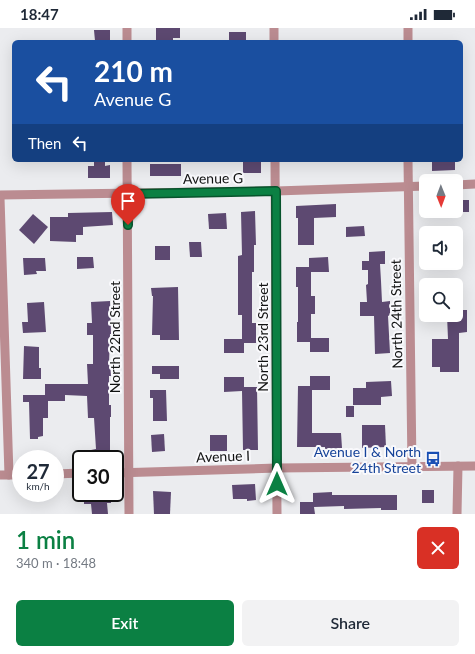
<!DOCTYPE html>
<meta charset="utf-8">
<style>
:root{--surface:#fff;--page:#f2f2f3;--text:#1f2937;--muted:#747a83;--accent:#0b8043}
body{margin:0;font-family:Lato,sans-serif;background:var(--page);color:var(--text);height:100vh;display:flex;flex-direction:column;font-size:15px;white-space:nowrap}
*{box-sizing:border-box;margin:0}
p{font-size:13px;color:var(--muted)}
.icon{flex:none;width:22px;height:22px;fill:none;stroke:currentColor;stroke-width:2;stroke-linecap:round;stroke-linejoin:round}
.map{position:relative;height:486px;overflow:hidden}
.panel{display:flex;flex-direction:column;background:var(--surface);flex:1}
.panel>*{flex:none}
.hud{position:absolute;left:12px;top:12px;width:451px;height:122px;border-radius:6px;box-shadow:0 4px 16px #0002;background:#1a4fa0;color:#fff;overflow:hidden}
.needle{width:26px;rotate:179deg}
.controls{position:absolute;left:419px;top:146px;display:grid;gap:8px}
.controls a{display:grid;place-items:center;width:44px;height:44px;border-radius:6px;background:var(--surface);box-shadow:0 4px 16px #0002;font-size:20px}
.speed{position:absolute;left:12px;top:422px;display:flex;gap:8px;font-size:20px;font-weight:700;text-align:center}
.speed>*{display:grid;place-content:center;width:52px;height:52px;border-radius:50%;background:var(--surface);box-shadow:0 4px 16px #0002;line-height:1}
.speed small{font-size:10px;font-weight:400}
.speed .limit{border:2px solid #111;border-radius:6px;background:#fff;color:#111}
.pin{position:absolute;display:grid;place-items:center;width:34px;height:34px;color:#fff;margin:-41px -17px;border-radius:50% 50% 50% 0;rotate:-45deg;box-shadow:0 0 4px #0007}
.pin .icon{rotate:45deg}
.me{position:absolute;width:44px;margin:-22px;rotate:0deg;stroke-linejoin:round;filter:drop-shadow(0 0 3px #0008)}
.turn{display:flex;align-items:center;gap:14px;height:84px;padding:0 16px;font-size:18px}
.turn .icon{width:52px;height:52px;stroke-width:2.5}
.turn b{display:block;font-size:28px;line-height:34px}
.then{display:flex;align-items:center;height:38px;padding:0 16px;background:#0003;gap:8px;font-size:15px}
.round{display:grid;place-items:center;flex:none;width:42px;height:42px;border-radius:6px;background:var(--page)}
.summary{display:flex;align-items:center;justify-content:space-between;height:68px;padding:0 16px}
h1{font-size:24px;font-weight:600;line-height:30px;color:var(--accent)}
.cta{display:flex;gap:8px;margin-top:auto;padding:8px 16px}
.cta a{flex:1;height:46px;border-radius:6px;background:var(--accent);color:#fff;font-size:16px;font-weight:600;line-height:46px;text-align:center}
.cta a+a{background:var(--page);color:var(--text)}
.status{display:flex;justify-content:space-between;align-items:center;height:28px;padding:0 20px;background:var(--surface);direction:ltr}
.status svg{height:11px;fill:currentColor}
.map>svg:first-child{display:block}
.building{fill:#5d4971}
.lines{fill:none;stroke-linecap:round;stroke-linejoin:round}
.minor{stroke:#bb8c91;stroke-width:9}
.route-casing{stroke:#07532c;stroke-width:10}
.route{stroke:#0b8043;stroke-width:7}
.labels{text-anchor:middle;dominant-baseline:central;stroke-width:4;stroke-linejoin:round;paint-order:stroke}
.street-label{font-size:14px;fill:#111212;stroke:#f9f9fc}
.transit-label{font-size:14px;fill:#164399;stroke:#f9f9fc;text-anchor:end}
</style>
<div class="status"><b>18:47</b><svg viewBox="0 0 49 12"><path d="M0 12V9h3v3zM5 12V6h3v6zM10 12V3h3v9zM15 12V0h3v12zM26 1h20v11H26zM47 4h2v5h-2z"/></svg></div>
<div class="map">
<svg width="475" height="486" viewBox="0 0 475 486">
<rect width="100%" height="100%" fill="#ebecef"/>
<g class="building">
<polygon points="156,0 180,0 180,10 173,10 173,14 156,14"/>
<polygon points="94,2 110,2 110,12 95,13"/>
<rect x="229" y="4" width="17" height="10"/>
<polygon points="94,132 105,132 105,138 110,137 110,150 88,150 88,138 94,138"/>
<rect x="243" y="132" width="18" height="13"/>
<polygon points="432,132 455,132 455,142 432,143"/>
<rect x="150" y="136" width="31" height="12"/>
<rect x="456" y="172" width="13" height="12"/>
<polygon points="336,176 336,189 314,190 314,217 298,217 298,190 296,190 296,178"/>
<polygon points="255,183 256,217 254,217 254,244 252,244 252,295 256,295 256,315 244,315 244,325 224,325 224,311 242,311 242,287 238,287 238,228 242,227 241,184"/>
<polygon points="112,184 113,197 83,199 83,207 76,207 76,214 50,213 50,189 68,189 68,185"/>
<polygon points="226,185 227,201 209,201 208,186"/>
<polygon points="33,186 48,199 34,216 19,202"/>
<polygon points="364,198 365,208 346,209 346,199"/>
<polygon points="189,214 201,214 202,229 190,229"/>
<rect x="155" y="218" width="15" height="14"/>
<polygon points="385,223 385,236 380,236 381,253 382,274 390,273 390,287 388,288 390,325 375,326 374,288 360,288 360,274 367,274 366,257 368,256 368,242 362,242 362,233 369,233 369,224"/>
<polygon points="77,229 93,229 94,240 77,241"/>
<polygon points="328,229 329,244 311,244 311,268 315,268 315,286 311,286 311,310 329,310 329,324 310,324 310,314 297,314 297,294 298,294 298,259 296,259 296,239 309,239 309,230"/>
<polygon points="23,230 45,230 46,243 36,243 37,246 24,247"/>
<polygon points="178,259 179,312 160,312 160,307 152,307 153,268 152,268 151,260"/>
<polygon points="456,260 463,260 463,282 467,282 467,304 459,305 459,344 440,344 440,339 432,339 432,311 448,311 447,287 456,287"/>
<polygon points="110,273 111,306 110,306 109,336 110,336 111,348 109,348 109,377 111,377 111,389 110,389 110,431 92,431 91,422 96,421 94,390 88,390 87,368 65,367 65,373 48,373 48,390 43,390 43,408 38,409 38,411 30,411 29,374 23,374 23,367 45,367 45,356 88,356 87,336 93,336 93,307 87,307 87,295 92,295 91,274"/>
<polygon points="44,274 46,304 23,305 22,294 28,294 27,275"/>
<polygon points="24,318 39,319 39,340 41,340 41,351 23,351"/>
<polygon points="152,338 179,338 179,351 160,351 160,346 152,346"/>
<polygon points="310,348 330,348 330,362 312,362 312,405 341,405 342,420 325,421 325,419 297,419 298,358 310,358"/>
<polygon points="224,349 244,349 244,359 257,359 258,422 243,422 242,363 224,364"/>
<polygon points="391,353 392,368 381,369 381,377 353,377 353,360 366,360 366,354"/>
<polygon points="150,362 166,362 167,393 153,393 153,370 150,370"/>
<rect x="346" y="378" width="8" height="11"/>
<polygon points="362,397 385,397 386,419 362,420"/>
<polygon points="164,406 165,423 152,424 151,407"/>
<rect x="210" y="407" width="17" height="16"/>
<polygon points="255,456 256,472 247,473 247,471 233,471 232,457"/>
<rect x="422" y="462" width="12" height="13"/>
<polygon points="153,463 171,464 170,486 154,486"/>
<polygon points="332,464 332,467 397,467 397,482 381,482 381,480 344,481 344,478 314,479 315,486 300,486 300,474 313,474 313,465"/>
<polygon points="84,465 110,465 111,475 107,475 108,486 92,486 91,476 84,476"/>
</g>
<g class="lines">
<g class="minor">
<polyline points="127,0 127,14"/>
<polyline points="274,0 274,14"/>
<polyline points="408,14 408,0"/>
<polyline points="127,132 129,486"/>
<polyline points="275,132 277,486"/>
<polyline points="408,132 412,439"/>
<polyline points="456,157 475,156"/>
<polyline points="0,167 276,163 426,158"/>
<polyline points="0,170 9,447"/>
<polyline points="115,445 277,440 475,438"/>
<polyline points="55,446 81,445"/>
<polyline points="0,447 21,447"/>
<polyline points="457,486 458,438"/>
</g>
</g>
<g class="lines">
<defs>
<polyline id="route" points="128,197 127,166 276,163 277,456"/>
</defs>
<use href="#route" class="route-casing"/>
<use href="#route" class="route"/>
</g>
<defs>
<symbol id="bus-bare" viewBox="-9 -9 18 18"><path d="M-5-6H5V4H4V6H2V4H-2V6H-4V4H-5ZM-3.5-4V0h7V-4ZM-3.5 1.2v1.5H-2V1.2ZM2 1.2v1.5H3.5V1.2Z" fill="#1a4fb4" stroke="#f9f9fc" stroke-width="2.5" paint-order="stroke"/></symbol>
</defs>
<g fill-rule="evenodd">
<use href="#bus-bare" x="422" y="420" width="22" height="22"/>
</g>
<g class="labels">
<g class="street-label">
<text transform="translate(213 150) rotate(-1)">Avenue G</text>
<text transform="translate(396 286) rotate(-91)">North 24th Street</text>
<text transform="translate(114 309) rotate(-90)">North 22nd Street</text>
<text transform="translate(262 309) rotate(-90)">North 23rd Street</text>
<text transform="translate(223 428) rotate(-2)">Avenue I</text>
</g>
<g class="transit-label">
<text x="421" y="423">Avenue I &amp; North<tspan x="421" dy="16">24th Street</tspan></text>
</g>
</g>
</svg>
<div class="controls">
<a><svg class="needle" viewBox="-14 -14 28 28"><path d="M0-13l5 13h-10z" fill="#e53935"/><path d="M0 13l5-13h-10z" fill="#747a83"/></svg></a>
<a><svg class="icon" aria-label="sound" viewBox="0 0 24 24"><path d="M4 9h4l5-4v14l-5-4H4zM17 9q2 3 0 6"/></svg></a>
<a><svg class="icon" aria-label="search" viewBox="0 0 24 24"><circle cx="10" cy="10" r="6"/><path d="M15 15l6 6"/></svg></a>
</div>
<div class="speed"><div>27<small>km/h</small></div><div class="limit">30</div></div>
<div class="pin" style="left:128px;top:197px;background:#d93025"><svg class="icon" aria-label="arrive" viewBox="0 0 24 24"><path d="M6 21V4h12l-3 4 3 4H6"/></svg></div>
<svg class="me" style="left:277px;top:456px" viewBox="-20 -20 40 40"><path d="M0-17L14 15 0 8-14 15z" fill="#0b8043" stroke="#fff" stroke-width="4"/></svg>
<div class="hud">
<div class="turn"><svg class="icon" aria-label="left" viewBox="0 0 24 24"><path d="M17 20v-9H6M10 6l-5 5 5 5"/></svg><div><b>210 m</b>Avenue G</div></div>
<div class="then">Then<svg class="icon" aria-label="left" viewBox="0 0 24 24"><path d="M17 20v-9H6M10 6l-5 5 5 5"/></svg></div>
</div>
</div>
<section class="panel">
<div class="summary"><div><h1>1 min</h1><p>340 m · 18:48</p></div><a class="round" style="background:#d93025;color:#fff"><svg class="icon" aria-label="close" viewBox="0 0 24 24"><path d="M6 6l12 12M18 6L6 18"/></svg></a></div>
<div class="cta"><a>Exit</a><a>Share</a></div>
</section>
